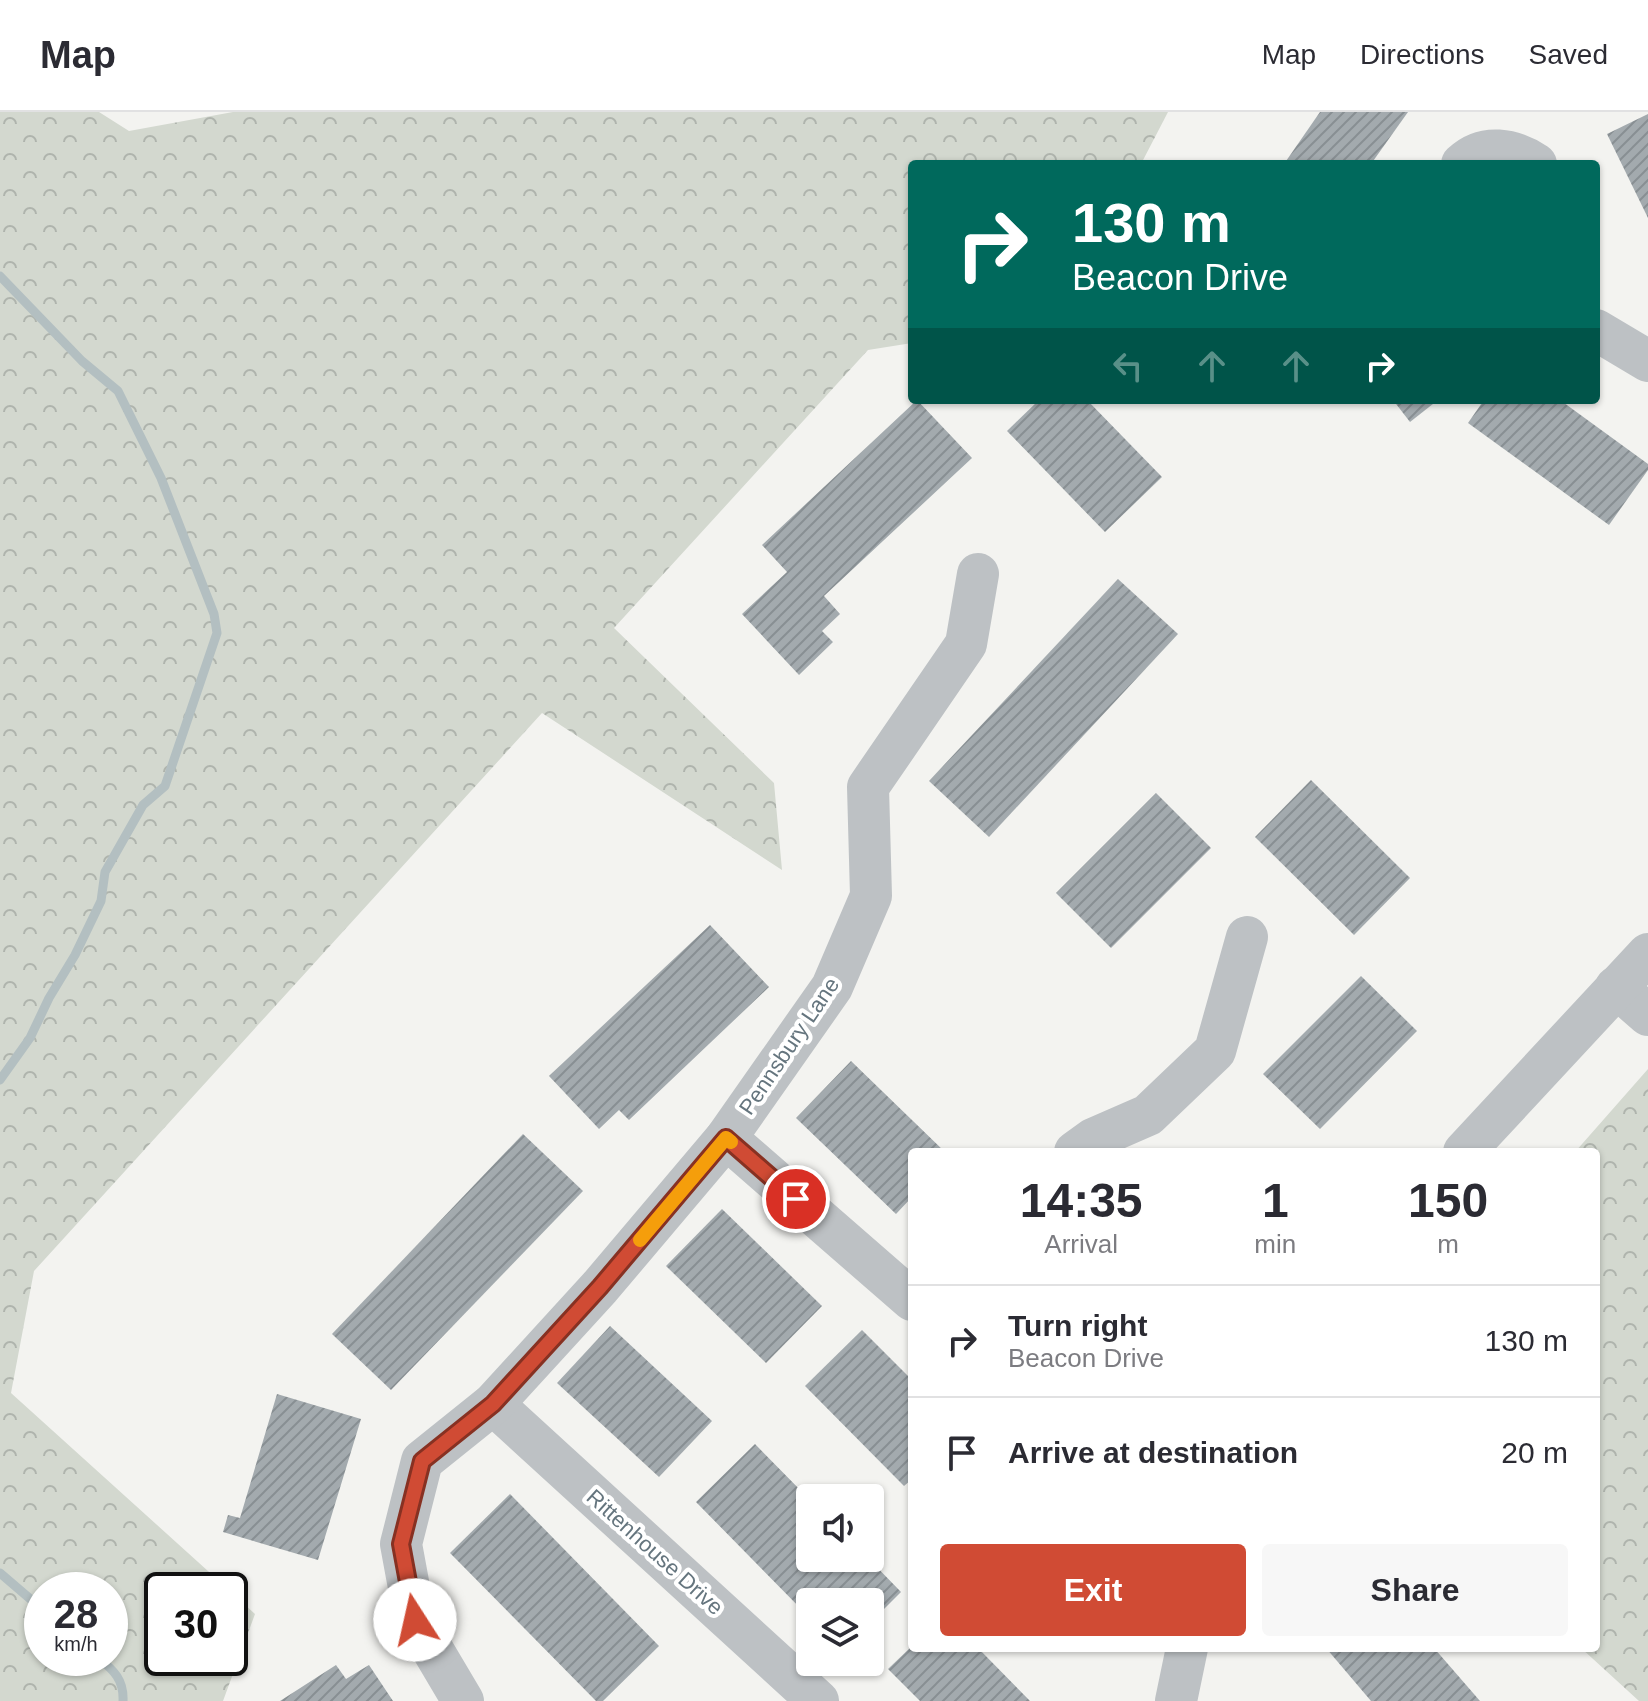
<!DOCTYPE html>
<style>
:root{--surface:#fff;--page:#f7f7f7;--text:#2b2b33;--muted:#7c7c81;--line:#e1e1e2;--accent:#d04b34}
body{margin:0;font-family:Helvetica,sans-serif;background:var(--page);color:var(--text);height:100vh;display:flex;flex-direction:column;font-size:30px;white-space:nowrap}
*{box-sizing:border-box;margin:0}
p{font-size:26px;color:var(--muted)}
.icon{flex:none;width:44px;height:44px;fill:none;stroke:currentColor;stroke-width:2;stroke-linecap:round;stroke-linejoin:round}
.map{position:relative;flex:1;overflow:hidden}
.side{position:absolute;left:908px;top:1036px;width:692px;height:504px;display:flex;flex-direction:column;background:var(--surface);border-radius:8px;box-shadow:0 2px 6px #0004}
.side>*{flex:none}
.banner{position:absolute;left:908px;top:48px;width:692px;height:244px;border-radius:8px;box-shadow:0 2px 6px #0004;background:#00695c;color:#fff;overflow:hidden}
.buttons{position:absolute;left:796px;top:1372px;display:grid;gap:16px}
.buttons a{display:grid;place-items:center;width:88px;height:88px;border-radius:8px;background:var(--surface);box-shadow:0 2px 6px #0004;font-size:40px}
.speed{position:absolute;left:24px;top:1460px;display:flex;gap:16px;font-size:40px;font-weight:700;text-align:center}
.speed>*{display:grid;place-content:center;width:104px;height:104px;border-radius:50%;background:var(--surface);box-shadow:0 2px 6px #0004;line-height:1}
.speed small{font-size:20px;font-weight:400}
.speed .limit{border:4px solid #111;border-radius:12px;background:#fff;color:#111}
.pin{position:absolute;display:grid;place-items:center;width:68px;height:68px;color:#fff;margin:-34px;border:4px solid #fff;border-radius:50%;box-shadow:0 2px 8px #0007}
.me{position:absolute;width:88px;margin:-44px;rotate:350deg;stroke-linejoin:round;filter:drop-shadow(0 0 6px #0008)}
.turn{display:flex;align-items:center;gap:28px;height:168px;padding:0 32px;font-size:36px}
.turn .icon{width:104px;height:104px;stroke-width:2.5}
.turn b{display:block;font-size:56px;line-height:68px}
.lanes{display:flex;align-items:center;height:76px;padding:0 32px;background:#0003;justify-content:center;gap:40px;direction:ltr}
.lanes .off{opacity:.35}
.eta{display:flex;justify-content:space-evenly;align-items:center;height:136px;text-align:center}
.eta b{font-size:48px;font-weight:600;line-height:56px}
.cta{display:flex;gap:16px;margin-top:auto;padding:16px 32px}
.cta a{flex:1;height:92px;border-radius:8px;background:var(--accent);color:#fff;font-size:32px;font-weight:600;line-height:92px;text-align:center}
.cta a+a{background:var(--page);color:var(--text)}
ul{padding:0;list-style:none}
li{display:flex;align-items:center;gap:24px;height:112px;padding:0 32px;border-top:2px solid var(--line)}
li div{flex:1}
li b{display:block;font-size:30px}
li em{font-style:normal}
header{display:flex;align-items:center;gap:48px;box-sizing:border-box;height:112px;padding:0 40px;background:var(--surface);border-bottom:2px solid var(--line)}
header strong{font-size:38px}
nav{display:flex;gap:44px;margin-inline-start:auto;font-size:28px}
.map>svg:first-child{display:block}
.forest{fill:url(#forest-crowns);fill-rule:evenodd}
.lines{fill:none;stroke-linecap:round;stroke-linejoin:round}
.stream{stroke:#b3bfc1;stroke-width:9}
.building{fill:url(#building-hatch)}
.minor{stroke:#bdc1c4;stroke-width:42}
.route-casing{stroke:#873122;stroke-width:20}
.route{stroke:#d04b34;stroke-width:14}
.slow{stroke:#f59e0b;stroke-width:14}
.labels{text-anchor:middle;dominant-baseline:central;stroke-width:8;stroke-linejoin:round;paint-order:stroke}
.street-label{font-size:22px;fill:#65757e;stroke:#fff}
</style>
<header>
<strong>Map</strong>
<nav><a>Map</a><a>Directions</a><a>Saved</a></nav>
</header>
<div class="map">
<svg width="1648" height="1589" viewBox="0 0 1648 1589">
<defs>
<pattern id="forest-crowns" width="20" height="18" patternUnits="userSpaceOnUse" patternTransform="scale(2)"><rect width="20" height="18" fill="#d3d8cf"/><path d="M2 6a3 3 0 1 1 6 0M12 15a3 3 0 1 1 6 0" fill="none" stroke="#afb4ad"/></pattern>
<pattern id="building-hatch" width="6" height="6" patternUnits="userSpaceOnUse" patternTransform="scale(2)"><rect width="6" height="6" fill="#a3aaae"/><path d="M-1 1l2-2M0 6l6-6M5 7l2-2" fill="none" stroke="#888f93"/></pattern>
</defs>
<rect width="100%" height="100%" fill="#f3f3f0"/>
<g class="forest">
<path d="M0,0H99L129,19L233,0H1168L1141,52H912V231L868,238L614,516L774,671L782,758L542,601L34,1159L11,1281L229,1478H162V1546H230V1479L255,1502L223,1589H0ZM42,1478H110V1546H42Z"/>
<polygon points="1648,957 1648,1589 1639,1589 1581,1536 1596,1536 1596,1040 1575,1040"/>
</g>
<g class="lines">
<g class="stream">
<polyline points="0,164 82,249 118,279 161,366 214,502 217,521 165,674 143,693 105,760 101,789 75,843 49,886 30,926 0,968"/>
<polyline points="0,1461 42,1497"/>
<path d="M98,1546C114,1558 124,1568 123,1589"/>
</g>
</g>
<g class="building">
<polygon points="1320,0 1408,0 1371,52 1284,52"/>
<polygon points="1648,2 1648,106 1607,22"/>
<polygon points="917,288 972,346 824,484 840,502 822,519 833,530 799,563 742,502 787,460 762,433"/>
<polygon points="1039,288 1087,288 1162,365 1105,420 1007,319"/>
<polygon points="1393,288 1438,288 1410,310"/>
<polygon points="1484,288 1560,288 1648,352 1648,358 1609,413 1468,311"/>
<polygon points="1118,467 1178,522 989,725 929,669"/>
<polygon points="1311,668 1410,766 1354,823 1255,725"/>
<polygon points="1156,681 1211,736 1111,836 1056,781"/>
<polygon points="710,813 769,875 629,1008 619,998 599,1017 549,964"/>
<polygon points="1361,864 1417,919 1320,1017 1263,962"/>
<polygon points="851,949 945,1040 912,1040 912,1085 896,1102 796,1006"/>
<polygon points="523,1022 583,1079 391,1278 332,1222"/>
<polygon points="722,1097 822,1194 766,1251 666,1154"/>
<polygon points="610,1214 712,1309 659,1365 557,1271"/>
<polygon points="862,1218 912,1268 912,1367 904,1374 805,1274"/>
<polygon points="277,1282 361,1307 318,1448 223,1420 228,1403 240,1406"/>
<polygon points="755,1332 810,1388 810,1446 868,1446 901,1480 870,1511 870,1490 810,1490 810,1506 696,1390"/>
<polygon points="510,1382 659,1534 603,1589 596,1589 450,1441"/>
<polygon points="912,1534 912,1536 978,1536 1030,1589 920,1589 888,1557"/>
<polygon points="1326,1536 1434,1536 1480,1589 1371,1589"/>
<polygon points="336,1553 346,1567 369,1553 393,1589 280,1589"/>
</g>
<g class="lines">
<g class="minor">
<path d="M1462,52C1484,31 1513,37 1536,52"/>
<polyline points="1596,218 1648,249"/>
<polyline points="1616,875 1648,903"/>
<polyline points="726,1026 912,1188"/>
<polyline points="1075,1040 1093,1027 1148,1003 1215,939 1247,825"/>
<polyline points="1464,1040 1648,842"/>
<polyline points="493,1292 818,1589"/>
<polyline points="463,1589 415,1508 401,1432 422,1349 493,1292 600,1175 726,1026 832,875 871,784 868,675 966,532 978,462"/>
<polyline points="1176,1589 1187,1536"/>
</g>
</g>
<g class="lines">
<defs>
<polyline id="route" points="415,1508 401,1432 422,1349 493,1292 600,1175 726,1026 796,1087"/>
</defs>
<use href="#route" class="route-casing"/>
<use href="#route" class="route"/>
<polyline class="slow" points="640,1128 726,1026 731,1030"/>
</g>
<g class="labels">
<g class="street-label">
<text transform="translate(789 934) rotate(-56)">Pennsbury Lane</text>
<text transform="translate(655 1440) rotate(42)">Rittenhouse Drive</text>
</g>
</g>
</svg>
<div class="buttons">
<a><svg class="icon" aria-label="sound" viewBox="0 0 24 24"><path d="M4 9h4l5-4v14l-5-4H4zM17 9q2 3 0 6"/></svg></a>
<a><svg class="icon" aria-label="layers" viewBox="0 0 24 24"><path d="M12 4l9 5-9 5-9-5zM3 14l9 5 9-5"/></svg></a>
</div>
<div class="speed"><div>28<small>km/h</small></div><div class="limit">30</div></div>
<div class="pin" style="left:796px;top:1087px;background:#d93025"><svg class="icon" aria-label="arrive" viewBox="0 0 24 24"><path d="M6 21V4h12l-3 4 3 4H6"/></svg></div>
<svg class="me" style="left:415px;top:1508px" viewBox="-20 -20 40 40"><circle r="19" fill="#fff"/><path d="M0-13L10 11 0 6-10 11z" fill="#d04b34"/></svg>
<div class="banner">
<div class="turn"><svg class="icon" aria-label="right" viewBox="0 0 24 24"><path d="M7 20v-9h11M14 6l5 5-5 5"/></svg><div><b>130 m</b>Beacon Drive</div></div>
<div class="lanes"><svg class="icon off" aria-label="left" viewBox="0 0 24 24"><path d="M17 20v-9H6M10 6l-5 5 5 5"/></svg><svg class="icon off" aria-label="ahead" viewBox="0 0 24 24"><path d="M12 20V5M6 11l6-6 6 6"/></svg><svg class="icon off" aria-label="ahead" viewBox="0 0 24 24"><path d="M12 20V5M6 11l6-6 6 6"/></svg><svg class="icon" aria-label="right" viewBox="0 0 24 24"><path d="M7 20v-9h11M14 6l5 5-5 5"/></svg></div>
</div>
<section class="side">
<div class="eta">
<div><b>14:35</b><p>Arrival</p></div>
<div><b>1</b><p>min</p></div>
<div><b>150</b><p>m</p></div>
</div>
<ul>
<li><svg class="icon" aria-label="right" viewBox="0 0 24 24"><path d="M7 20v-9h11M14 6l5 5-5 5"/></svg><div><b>Turn right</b><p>Beacon Drive</p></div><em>130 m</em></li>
<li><svg class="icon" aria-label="arrive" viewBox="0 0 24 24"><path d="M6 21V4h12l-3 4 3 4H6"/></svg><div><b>Arrive at destination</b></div><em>20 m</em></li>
</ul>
<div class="cta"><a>Exit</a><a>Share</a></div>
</section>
</div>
